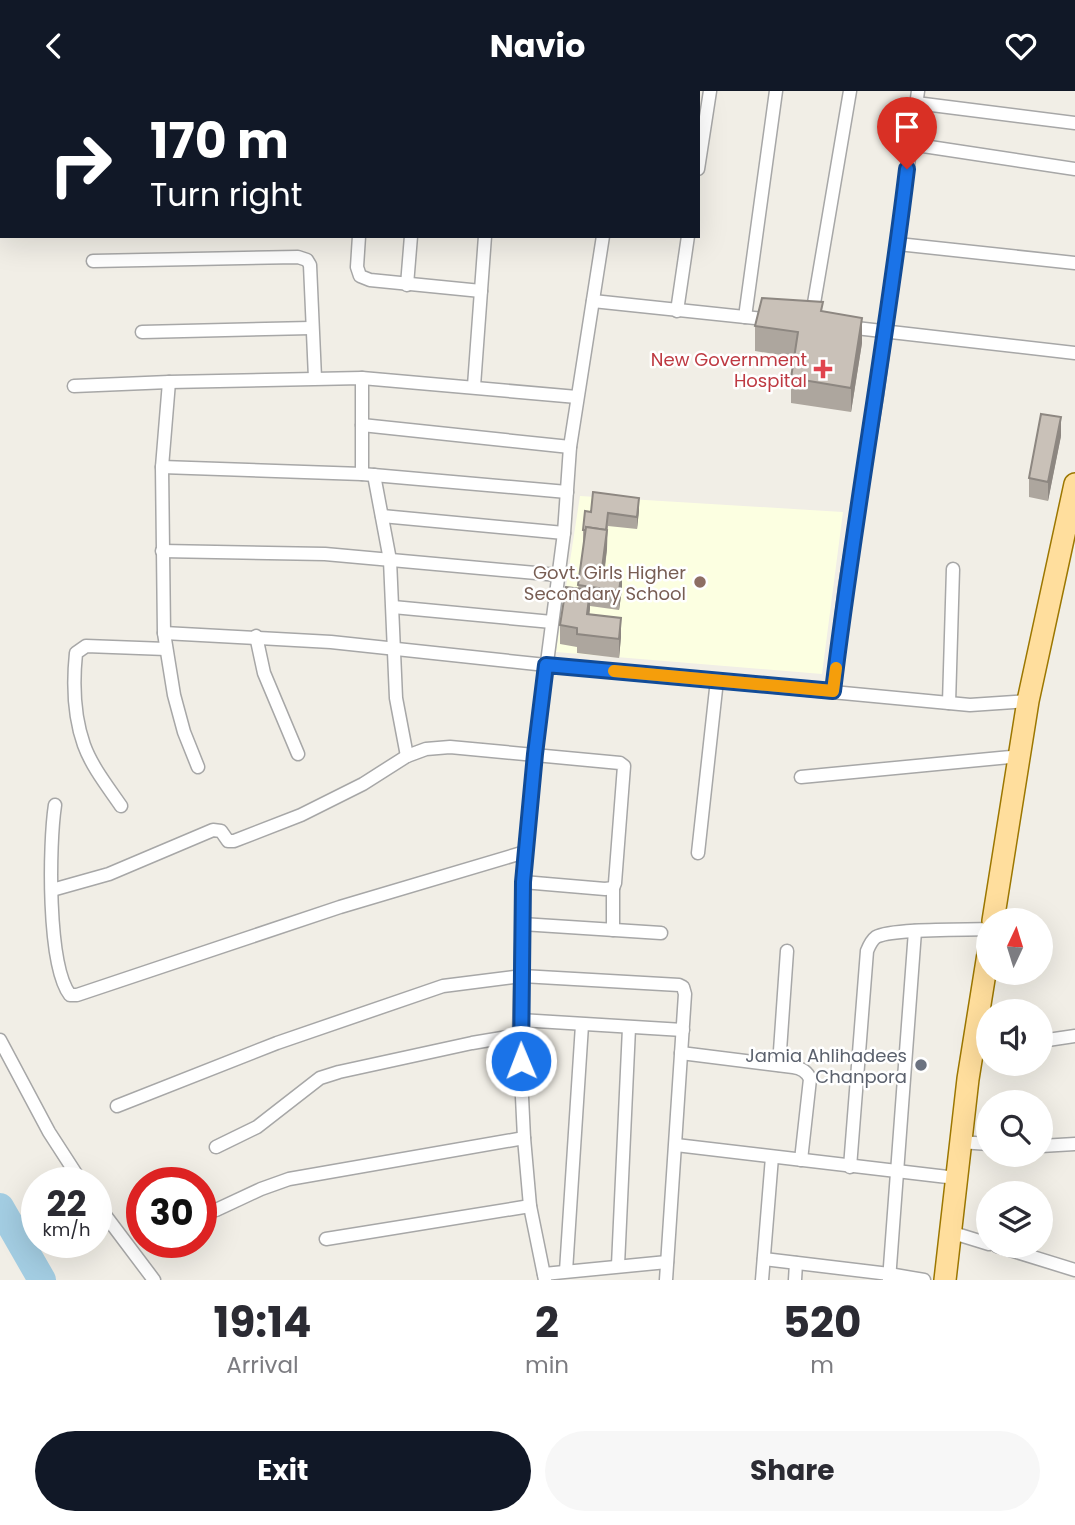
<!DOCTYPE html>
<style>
:root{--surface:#fff;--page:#f7f7f7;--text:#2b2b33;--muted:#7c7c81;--accent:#111827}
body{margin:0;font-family:Poppins,sans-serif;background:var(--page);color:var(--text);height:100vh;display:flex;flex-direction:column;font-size:26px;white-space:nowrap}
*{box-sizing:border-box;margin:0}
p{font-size:23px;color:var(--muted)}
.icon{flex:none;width:38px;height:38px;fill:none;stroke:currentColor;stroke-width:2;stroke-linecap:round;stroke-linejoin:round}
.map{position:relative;height:1189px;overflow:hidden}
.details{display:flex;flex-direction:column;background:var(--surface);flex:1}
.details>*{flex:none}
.hud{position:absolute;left:0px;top:0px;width:700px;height:147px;box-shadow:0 7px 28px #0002;background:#111827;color:#fff;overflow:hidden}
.needle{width:46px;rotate:4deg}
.fabs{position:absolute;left:976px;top:817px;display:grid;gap:14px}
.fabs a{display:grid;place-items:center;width:77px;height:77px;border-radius:50%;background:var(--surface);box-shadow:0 7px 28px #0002;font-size:35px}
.speed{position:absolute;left:21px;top:1076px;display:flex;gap:14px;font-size:35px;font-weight:700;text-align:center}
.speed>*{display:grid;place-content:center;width:91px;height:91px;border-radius:50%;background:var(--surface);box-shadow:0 7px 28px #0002;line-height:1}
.speed small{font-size:18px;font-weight:400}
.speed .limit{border:10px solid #d22;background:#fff;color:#111}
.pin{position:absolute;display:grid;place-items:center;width:60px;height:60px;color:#fff;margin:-72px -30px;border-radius:50% 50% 50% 0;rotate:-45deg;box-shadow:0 0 7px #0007}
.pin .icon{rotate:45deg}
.me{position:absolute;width:77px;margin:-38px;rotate:359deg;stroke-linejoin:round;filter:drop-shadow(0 0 5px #0008)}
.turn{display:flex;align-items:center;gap:24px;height:147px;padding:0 35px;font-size:32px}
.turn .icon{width:91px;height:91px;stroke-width:2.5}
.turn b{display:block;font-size:49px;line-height:60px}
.eta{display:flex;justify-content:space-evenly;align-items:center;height:119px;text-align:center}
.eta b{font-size:42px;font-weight:700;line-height:49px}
.action{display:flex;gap:14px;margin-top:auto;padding:14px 35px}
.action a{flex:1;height:80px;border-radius:42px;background:var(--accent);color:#fff;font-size:28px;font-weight:700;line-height:80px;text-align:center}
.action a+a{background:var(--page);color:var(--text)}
header{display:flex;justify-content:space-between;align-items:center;height:91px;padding:0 35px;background:var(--accent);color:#fff;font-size:32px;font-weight:700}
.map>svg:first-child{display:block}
.education{fill:#fcffe1}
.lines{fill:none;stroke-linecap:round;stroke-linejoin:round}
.river{stroke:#a3cde2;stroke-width:28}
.minor-casing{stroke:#a7a7a7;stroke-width:15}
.primary-casing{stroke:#9c7700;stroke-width:24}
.minor{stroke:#fff;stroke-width:12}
.primary{stroke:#ffde9d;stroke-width:21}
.wall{fill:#ada69e}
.shaded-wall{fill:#8d8781}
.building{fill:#c9c1b8;stroke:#8d8781;stroke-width:2}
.route-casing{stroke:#114b97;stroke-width:18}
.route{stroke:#1a73e8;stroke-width:12}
.slow{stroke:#f59e0b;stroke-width:12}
.health-dot{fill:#e0444e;stroke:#fff;stroke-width:2.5}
.education-dot{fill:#8d6e63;stroke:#fff;stroke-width:2.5}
.worship-dot{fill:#6b7280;stroke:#fff;stroke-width:2.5}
.labels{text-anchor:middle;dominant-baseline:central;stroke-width:5;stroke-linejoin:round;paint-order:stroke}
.health-label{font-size:18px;fill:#be3a42;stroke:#fff;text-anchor:end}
.education-label{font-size:18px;fill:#785e54;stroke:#fff;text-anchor:end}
.worship-label{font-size:18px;fill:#5b616d;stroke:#fff;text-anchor:end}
</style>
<header><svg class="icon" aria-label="back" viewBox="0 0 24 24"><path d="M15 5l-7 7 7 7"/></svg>Navio<svg class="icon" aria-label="heart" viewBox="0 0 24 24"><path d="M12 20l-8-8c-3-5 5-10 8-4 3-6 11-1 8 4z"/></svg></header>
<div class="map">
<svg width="1075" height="1189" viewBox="0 0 1075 1189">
<rect width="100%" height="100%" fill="#f1eee6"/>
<polygon class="education" points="580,405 843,421 822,583 556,561"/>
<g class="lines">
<polyline class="river" points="0,1116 42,1189"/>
<defs>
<g id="minor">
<polyline points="378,0 396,2"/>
<polyline points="48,2 49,0"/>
<polyline points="506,2 506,0"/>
<polyline points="627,2 627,0"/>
<polyline points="916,12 1075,32"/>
<polyline points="910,53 1075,78"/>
<polyline points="698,78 710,0"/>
<polyline points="0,130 2,125"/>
<polyline points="359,145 357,176 360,185 370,189 481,200"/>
<polyline points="898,153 1075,172"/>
<polyline points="93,170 298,166 307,169 310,174 315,287"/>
<polyline points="407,194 411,145"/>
<polyline points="593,210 773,229"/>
<polyline points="677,220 688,145"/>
<polyline points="812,224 850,0"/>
<polyline points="745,226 776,0"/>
<polyline points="847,236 1075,262"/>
<polyline points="142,241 311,237"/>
<polyline points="362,287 362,383"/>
<polyline points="169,291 162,376 164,542 174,604 184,641 198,676"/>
<polyline points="74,295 169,291 362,287 577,306"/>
<polyline points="474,295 485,145"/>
<polyline points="362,334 570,356"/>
<polyline points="162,376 362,383 567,401"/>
<polyline points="374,384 390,469 396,607 407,665"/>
<polyline points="382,425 564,442"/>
<polyline points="162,460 325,463 558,484"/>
<polyline points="393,516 552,531"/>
<polyline points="164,542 331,551 546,574 970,614 1028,610"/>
<polyline points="256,545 264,582 298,663"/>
<polyline points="833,600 845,496 877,304 918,0"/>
<polyline points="949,612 953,478"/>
<polyline points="801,686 1020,665"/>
<path d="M55,714C49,753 47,874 70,904H77L340,816L525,761"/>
<path d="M121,715C108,696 92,676 84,654C74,626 73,591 76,562L86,555L166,558"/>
<polyline points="698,762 717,589"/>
<polyline points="52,799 109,783 213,739 221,740 228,750 234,750 301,724 363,693 407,665 426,658 450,656 620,672 624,675 615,792 613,797 605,798 523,791"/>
<polyline points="522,833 661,842"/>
<polyline points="613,839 613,797"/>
<polyline points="520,929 683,939"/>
<polyline points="0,949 49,1041 82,1092"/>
<polyline points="1041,950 1075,945"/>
<path d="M681,962L793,976C801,977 807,980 810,988L801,1069"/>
<polyline points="779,974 787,860"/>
<polyline points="117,1015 277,952 443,895 522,885 679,894 683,896 685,903 666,1189"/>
<polyline points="960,1051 989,1053"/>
<polyline points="676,1054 956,1087"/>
<polyline points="1041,1055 1075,1053"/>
<polyline points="216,1056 257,1036 320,987 339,981 472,952 519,944"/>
<path d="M850,1076L867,860C869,855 872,849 876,846C892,837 967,839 989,838"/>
<polyline points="96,1112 154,1189"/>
<polyline points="216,1119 261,1098 289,1088 524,1047"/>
<polyline points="950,1141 989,1153"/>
<polyline points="326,1148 530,1115"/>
<polyline points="997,1155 1075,1179"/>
<polyline points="764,1168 889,1183 924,1189"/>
<polyline points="618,1174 629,937"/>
<polyline points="566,1180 582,934"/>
<polyline points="544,1183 667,1171"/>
<polyline points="545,1189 530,1115 524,1047 519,944 523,791 535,663 564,442 570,356 603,145"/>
<polyline points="762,1189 772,1066"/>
<polyline points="795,1189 796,1172"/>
<polyline points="889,1189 915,840"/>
</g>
<g id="primary">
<polyline points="993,830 1028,610 1075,393"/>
<polyline points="945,1189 968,988 989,857"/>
</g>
</defs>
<use href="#minor" class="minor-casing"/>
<use href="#primary" class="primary-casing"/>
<use href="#minor" class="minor"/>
<use href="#primary" class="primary"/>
</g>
<g class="wall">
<polygon points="823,221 862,252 851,321 791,312 791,287 794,266 755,260 755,235"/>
<polygon points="1061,345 1048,410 1029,406 1029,387"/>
<polygon points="639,419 637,438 608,435 607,458 605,477 622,498 619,519 590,515 589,524 621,546 619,567 577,562 577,556 560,553 560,534 578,498 584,452 583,451 583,439 591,421"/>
</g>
<g class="shaded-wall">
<polygon points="862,227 862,252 851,321 851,297"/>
<polygon points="1061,326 1061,345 1048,410 1048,391"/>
<polygon points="639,407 639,419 637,438 637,426"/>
<polygon points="607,439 607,458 602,496 602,477"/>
<polygon points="622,479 622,498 619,519 619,500"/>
<polygon points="590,499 590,518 587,542 587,523"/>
<polygon points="621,527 621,546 619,567 619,548"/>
</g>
<g class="building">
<polygon points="762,207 823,211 821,220 862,227 851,297 791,287 798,241 755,235"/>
<polygon points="1041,323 1061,326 1048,391 1029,387"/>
<polygon points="593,401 639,407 637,426 608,422 606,439 586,436 586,439 583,439 585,420 591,421"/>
<polygon points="586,436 607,439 602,477 622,479 619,500 578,494"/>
<polygon points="566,496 590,499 587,523 621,527 619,548 577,543 577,537 560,534"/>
</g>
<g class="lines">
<defs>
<path id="route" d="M521,970L523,791L535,663L546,574L833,600C854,426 886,253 907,78"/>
</defs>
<use href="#route" class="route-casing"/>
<use href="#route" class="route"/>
<polyline class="slow" points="614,580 833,600 836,577"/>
</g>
<path class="health-dot" d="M819.5 267.5h7v7h7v7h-7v7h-7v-7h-7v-7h7z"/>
<circle class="education-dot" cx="700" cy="491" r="7"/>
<circle class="worship-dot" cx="921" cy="974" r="7"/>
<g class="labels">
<g class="health-label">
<text x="807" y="268">New Government<tspan x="807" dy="21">Hospital</tspan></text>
</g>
<g class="education-label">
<text x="686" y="481">Govt. Girls Higher<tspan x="686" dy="21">Secondary School</tspan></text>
</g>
<g class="worship-label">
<text x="907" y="964">Jamia Ahlihadees<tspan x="907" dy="21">Chanpora</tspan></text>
</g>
</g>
</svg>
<div class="fabs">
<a><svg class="needle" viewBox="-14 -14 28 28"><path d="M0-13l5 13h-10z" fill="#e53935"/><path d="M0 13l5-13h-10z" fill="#7c7c81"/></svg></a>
<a><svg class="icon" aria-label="sound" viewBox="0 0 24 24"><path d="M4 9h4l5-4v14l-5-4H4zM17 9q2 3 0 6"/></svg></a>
<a><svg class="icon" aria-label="search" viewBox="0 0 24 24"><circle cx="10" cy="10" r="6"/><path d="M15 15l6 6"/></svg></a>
<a><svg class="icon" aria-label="layers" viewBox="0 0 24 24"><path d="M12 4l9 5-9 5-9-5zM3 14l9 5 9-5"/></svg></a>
</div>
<div class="speed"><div>22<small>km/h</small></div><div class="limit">30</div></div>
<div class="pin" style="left:907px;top:78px;background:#d93025"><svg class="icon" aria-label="arrive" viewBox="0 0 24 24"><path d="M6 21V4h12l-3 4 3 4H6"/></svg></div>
<svg class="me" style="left:521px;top:970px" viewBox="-20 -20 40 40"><circle r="17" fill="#1a73e8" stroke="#fff" stroke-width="3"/><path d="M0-11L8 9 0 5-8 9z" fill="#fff"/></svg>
<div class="hud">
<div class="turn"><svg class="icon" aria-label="right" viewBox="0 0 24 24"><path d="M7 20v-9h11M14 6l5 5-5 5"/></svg><div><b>170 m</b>Turn right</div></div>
</div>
</div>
<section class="details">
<div class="eta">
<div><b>19:14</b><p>Arrival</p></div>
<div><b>2</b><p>min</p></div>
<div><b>520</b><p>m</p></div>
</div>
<div class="action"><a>Exit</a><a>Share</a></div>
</section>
